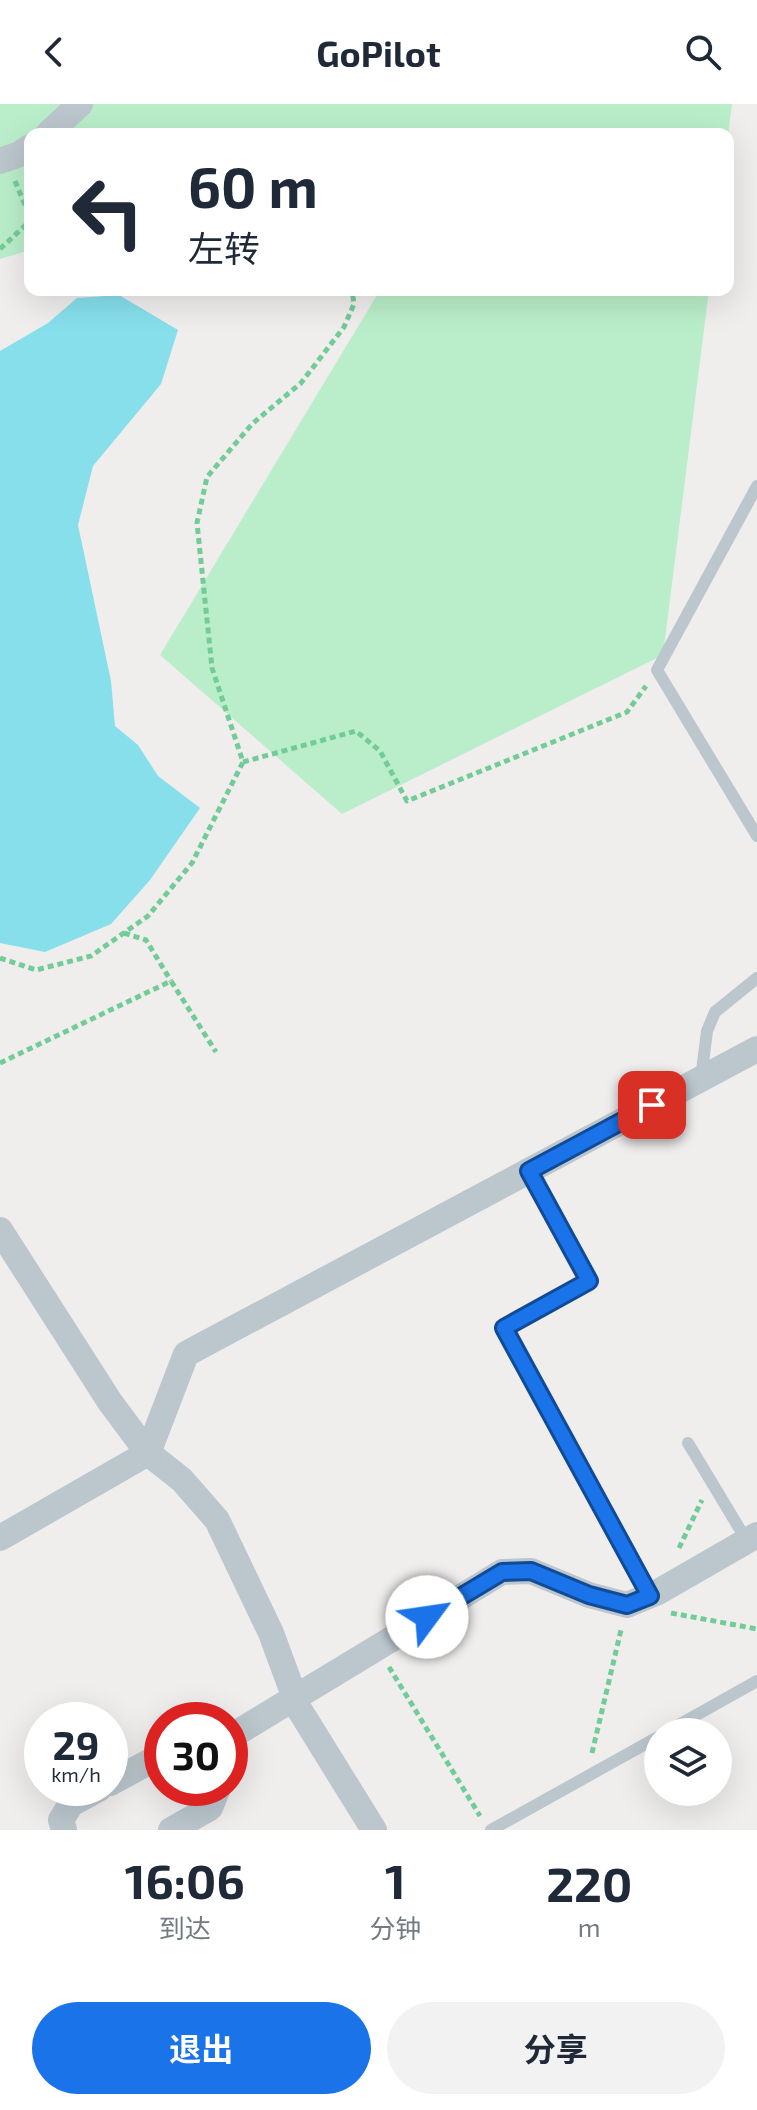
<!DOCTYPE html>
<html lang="zh">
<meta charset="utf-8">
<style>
:root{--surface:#fff;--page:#f2f2f3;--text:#1f2937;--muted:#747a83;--accent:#1a73e8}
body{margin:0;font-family:"Exo 2","Noto Sans SC",sans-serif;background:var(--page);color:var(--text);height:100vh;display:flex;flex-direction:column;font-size:30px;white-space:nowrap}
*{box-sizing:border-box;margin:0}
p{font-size:26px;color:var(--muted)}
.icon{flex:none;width:44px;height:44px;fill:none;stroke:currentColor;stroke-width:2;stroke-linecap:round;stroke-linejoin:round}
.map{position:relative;height:1726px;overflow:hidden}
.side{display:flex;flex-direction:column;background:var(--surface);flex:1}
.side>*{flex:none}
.top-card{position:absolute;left:24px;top:24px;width:710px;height:168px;border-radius:16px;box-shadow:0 8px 32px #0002;background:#fff;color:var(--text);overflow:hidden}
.buttons{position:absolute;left:644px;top:1614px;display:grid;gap:16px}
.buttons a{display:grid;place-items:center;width:88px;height:88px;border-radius:50%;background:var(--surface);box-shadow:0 8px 32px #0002;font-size:40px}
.speed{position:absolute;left:24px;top:1598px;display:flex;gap:16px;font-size:40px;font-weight:700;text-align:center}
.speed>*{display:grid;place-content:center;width:104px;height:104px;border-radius:50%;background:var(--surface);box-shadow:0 8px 32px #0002;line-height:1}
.speed small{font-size:20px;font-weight:400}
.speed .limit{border:12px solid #d22;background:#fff;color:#111}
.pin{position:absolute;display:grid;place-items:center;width:68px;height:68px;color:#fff;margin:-34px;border-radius:16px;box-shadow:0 4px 12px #0006}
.me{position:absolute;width:88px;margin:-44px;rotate:59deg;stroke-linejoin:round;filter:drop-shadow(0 0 6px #0008)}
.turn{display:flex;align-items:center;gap:28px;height:168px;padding:0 32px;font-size:36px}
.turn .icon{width:104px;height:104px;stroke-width:2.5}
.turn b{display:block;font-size:56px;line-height:68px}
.eta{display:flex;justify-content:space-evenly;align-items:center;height:136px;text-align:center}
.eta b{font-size:48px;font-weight:700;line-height:56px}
.button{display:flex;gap:16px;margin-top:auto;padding:16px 32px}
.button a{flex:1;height:92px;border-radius:48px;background:var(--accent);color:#fff;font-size:32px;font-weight:700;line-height:92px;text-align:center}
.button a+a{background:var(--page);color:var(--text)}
header{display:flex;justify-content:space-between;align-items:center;height:104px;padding:0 32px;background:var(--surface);font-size:36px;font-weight:700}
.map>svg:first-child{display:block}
.green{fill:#baeeca}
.water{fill:#87dfec}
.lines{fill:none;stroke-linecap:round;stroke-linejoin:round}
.path{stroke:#72cc98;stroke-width:5;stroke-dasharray:6 4;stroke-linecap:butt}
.service{stroke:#bbc6cd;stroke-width:12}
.minor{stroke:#bbc6cd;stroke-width:26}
.route-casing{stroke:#114b97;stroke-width:20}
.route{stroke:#1a73e8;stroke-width:14}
</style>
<header><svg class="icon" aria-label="back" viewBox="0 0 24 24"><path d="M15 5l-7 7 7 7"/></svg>GoPilot<svg class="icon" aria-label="search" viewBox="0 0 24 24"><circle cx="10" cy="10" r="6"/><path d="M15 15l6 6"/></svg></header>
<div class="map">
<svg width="757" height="1726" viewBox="0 0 757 1726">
<rect width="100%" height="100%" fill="#f0eded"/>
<g class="green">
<polygon points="0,0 732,0 728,31 30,30 30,146 0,155"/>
<polygon points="380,186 709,186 663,551 342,710 160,551"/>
</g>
<polygon class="water" points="119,191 178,226 161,280 93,362 78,421 111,577 115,622 138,641 158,672 200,704 150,776 111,820 45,848 0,839 0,247 48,219 77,194"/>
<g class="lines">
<g class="path">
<polyline points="15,77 30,113"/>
<polyline points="0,145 30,117"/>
<polyline points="243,658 356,627 380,647 407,697 627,608 646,582"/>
<polyline points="124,829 146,836 171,877"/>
<polyline points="0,854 36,866 91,852 148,812 192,759 243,658 212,564 197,419 207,373 252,320 301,279 344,223 354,200 352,186"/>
<polyline points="0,959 171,877 216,948"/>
<polyline points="679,1444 702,1396"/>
<polyline points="671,1509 757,1525"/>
<polyline points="389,1563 480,1712"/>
<polyline points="592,1649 621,1526"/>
</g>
<g class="service">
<polyline points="757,382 657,566 757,732"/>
<polyline points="701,975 707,927 715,908 757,874"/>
<polyline points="529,1067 589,1177 504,1224 650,1492"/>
<polyline points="688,1339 747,1437"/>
<polyline points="666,1628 757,1577"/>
<polyline points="491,1726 658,1633"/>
</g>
<g class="minor">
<polyline points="48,30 80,0"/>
<polyline points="0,57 20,50 30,43"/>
<polyline points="0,1126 110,1298 148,1349 182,1376 217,1416 271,1529 299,1605 374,1726"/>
<polyline points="0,1434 148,1349 186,1250 757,945"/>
<polyline points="230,1633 502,1468 531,1467 589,1491 627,1501 658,1488 757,1431"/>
<polyline points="110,1679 162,1651"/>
<polyline points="64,1726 61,1716 71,1700 100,1684"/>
<polyline points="171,1726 210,1704 218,1684"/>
</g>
</g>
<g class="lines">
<defs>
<polyline id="route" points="427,1513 502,1468 531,1467 589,1491 627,1501 650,1492 504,1224 589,1177 529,1067 652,1001"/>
</defs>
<use href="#route" class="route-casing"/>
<use href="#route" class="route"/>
</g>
</svg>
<div class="buttons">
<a><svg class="icon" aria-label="layers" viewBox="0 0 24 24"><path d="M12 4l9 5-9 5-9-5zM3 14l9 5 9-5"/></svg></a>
</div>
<div class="speed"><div>29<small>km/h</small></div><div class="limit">30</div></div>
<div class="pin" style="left:652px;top:1001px;background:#d93025"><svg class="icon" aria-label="arrive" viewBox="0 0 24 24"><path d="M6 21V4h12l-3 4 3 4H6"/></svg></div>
<svg class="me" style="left:427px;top:1513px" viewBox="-20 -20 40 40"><circle r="19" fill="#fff"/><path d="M0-13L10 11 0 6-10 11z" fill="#1a73e8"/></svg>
<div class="top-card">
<div class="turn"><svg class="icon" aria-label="left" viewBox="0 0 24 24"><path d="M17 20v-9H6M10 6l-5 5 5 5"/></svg><div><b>60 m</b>左转</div></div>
</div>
</div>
<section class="side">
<div class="eta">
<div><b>16:06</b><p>到达</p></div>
<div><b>1</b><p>分钟</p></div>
<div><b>220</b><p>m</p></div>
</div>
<div class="button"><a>退出</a><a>分享</a></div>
</section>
